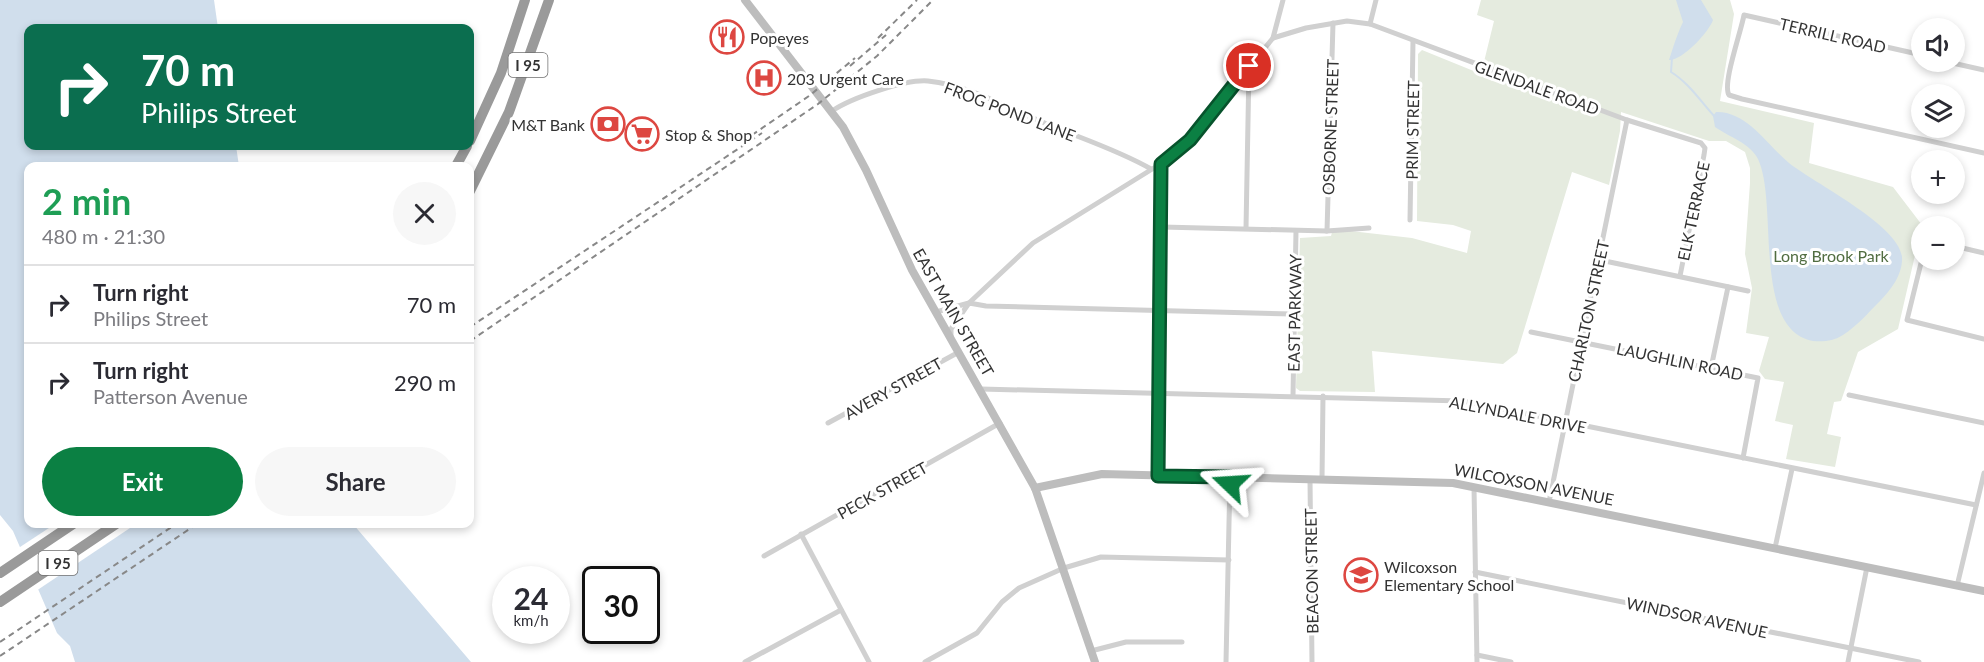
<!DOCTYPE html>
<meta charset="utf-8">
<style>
:root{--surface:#fff;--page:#f7f7f7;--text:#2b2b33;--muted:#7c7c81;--line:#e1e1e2;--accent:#0b8043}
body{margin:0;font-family:Lato,sans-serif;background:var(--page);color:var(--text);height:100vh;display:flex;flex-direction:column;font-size:22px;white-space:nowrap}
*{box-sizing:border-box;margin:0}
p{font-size:20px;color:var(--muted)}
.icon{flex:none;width:33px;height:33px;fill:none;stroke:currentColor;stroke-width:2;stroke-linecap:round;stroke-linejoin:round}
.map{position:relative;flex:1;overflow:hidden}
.side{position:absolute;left:24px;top:162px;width:450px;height:366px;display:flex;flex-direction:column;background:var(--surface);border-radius:12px;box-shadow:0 3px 9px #0003}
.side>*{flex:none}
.banner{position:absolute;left:24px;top:24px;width:450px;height:126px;border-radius:12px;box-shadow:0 3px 9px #0003;background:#0b6e4f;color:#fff;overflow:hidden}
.fabs{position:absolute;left:1911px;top:18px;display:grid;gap:12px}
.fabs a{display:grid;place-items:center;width:54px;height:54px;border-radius:50%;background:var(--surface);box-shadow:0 3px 9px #0003;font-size:30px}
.speed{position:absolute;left:492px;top:566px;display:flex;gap:12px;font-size:30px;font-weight:700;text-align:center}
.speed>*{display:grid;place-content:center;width:78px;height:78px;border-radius:50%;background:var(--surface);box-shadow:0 3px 9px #0003;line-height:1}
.speed small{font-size:15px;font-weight:400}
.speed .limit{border:3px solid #111;border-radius:9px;background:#fff;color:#111}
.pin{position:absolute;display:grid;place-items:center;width:51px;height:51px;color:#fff;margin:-26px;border:3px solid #fff;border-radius:50%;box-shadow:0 2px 6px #0007}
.me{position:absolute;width:66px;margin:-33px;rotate:290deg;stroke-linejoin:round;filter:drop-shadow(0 0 4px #0008)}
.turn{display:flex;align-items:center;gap:21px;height:126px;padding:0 18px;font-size:27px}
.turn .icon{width:78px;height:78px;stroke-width:2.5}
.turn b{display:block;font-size:42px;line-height:51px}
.round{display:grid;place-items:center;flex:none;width:63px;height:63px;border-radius:32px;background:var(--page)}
.headline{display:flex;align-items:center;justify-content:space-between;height:102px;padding:0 18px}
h1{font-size:36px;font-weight:700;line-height:45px;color:#1e9e55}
.primary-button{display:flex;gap:12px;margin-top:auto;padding:12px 18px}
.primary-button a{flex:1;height:69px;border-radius:36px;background:var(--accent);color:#fff;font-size:24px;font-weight:700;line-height:69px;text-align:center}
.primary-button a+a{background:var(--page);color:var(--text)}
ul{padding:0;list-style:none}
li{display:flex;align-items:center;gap:18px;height:78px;padding:0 18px;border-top:2px solid var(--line)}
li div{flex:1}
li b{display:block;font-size:22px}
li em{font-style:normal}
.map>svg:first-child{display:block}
.green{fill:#e5ebdf}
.water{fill:#d0deec}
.pier{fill:#fff}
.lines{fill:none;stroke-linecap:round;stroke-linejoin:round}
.stream{stroke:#d0deec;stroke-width:2}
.street{stroke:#d0d0d0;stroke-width:5}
.secondary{stroke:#bdbdbd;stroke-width:8}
.highway{stroke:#9a9a9a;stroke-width:10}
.rail{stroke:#888;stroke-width:2;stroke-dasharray:6 4.5;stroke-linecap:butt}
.route-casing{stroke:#07532c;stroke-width:15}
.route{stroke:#0b8043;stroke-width:10}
.labels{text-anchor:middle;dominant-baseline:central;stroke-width:6;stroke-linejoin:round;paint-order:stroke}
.shield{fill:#fff;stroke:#707070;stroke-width:1.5}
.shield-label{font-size:15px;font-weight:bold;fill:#333}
.street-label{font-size:16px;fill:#333;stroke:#fff}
.poi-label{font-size:16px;fill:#333;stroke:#fff;text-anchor:start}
.park-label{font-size:16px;fill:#516d41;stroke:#fff}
</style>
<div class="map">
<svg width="1984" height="662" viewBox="0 0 1984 662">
<rect width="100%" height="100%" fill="#fff"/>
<polygon class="green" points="1481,0 1730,0 1734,14 1720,101 1814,123 1809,163 1893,187 1922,225 1898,329 1858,352 1841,401 1834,402 1827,434 1841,437 1835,467 1786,459 1793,425 1775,421 1784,382 1765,379 1759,371 1769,337 1746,333 1752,288 1745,254 1750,183 1750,168 1745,152 1726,141 1709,141 1621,112 1620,131 1609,185 1572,172 1517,353 1503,364 1372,351 1375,392 1300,391 1296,388 1300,238 1331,236 1333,229 1412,238 1467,253 1471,231 1453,225 1417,221 1418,54 1422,50 1481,74 1494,21 1477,15"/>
<g class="water">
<polygon points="0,0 214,0 218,28 28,28 28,146 236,146 239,166 28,166 28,524 353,524 471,662 75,662 70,646 57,633 13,531 0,515"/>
<path d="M1676,0H1701L1713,20C1709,32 1682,61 1669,60C1674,45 1676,37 1683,22Z"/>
<path d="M1716,112C1747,111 1767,145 1789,163C1814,183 1899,225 1902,257C1903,274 1891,290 1880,301C1868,313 1857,326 1843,335C1834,341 1823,342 1813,341C1751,329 1779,204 1758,159C1750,143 1729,137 1715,127L1713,116Z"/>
</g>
<polygon class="pier" points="55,524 136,524 36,591 17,549"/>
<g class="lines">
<path class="stream" d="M1672,58L1671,72C1689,83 1701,102 1715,117"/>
<g class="street">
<polyline points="1370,24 1627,120 1701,143 1705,148 1704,155 1680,276"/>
<polyline points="1273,38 1283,0"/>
<path d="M1922,55L1744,15C1741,32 1722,84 1729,95L1742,99L1984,153"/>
<polyline points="1948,62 1984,70"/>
<path d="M832,111C851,98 906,79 928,81C970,85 1012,110 1049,125C1083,139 1120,151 1151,169"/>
<polyline points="1410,220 1413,41"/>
<polyline points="1162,227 1327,231 1369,228"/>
<polyline points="1246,228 1249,68"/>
<polyline points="1327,231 1333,23"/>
<polyline points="1954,246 1984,253"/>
<polyline points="1922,259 1907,320 1984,339"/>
<polyline points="1600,260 1748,291"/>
<polyline points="936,312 969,303 1033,243 1178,153 1273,38 1306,28 1347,21 1370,24 1376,0"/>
<polyline points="1531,332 1758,378 1743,458"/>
<polyline points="951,337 951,329 969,303 986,306 1292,314"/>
<polyline points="1711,368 1728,287"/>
<polyline points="981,389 1463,401 1976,505"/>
<polyline points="1849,395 1984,423"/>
<polyline points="1293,396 1296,231"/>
<polyline points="828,423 959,352"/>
<polyline points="1158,475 1161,164"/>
<polyline points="1310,479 1312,662"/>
<polyline points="1322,479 1323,396"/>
<polyline points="1474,487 1477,662"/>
<polyline points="1549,502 1627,120"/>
<polyline points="801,534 869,662"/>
<polyline points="1775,548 1792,469"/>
<polyline points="764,556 1000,423"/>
<polyline points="1475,572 1919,662"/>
<polyline points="1957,586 1984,473"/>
<polyline points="1091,651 1126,642 1182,642"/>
<polyline points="1477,655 1511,662"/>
<polyline points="745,662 841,610"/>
<polyline points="925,662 977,633 1002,602 1019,588 1064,568 1101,557 1229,560"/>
<polyline points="1226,662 1230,477"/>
<polyline points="1848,662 1867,567"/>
</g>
<g class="secondary">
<polyline points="745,0 843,127 866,170 912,270 1035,488 1095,662"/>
<polyline points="1035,488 1102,474 1453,483 1984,591"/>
</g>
<g class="highway">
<polyline points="470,141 501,73 525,0"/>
<polyline points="456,166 467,146"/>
<polyline points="470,191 509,112 549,0"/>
<polyline points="0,573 73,524"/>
<polyline points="0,602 116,524"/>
</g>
<g class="rail">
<polyline points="878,38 917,0"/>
<polyline points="850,66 886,35"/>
<polyline points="752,135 809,96 855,58"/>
<polyline points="470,327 762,133"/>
<polyline points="470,341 818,104 877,56 933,0"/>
<polyline points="0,642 176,524"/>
<polyline points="0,656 197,524"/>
</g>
</g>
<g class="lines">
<defs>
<polyline id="route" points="1230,484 1230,477 1158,476 1161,164 1190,140 1249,66"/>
</defs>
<use href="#route" class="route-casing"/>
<use href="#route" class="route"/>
</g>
<defs>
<symbol id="restaurant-ring" viewBox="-11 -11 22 22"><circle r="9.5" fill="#fff" stroke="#dd4741" stroke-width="1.5"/><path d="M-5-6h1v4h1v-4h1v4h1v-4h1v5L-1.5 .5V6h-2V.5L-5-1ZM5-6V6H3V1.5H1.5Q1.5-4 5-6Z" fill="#dd4741"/></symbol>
<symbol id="hospital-ring" viewBox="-11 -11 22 22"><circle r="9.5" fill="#fff" stroke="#dd4741" stroke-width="1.5"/><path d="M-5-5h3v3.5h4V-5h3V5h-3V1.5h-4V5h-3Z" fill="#dd4741"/></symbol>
<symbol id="bank-ring" viewBox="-11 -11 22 22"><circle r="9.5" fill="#fff" stroke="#dd4741" stroke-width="1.5"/><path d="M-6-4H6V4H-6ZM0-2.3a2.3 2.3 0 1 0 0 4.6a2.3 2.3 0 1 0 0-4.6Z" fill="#dd4741"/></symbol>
<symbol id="supermarket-ring" viewBox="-11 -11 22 22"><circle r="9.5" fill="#fff" stroke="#dd4741" stroke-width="1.5"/><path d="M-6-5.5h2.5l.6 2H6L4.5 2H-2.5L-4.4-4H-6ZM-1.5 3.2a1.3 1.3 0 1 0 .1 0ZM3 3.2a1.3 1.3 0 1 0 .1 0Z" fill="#dd4741"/></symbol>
<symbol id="school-ring" viewBox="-11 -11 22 22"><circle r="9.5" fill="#fff" stroke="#dd4741" stroke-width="1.5"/><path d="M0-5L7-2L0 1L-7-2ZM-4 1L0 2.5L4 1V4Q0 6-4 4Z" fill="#dd4741"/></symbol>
</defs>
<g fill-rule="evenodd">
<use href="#restaurant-ring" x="708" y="18" width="38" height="38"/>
<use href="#hospital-ring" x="745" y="59" width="38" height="38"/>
<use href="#bank-ring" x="589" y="105" width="38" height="38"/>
<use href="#supermarket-ring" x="623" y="115" width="38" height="38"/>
<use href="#school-ring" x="1342" y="556" width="38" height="38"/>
</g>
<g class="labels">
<g class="shield">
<rect x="508.5" y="53" width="39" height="24" rx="4.5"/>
<rect x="38.5" y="551" width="39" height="24" rx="4.5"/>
</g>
<g class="shield-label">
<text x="528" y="65">I 95</text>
<text x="58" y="563">I 95</text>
</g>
<g class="street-label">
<text transform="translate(1833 35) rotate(13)">TERRILL ROAD</text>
<text transform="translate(1537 87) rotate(20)">GLENDALE ROAD</text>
<text transform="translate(1010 111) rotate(21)">FROG POND LANE</text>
<text transform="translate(1330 127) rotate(-88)">OSBORNE STREET</text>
<text transform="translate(1412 130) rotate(-89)">PRIM STREET</text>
<text transform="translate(1693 211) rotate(-78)">ELK TERRACE</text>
<text transform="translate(1588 311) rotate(-78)">CHARLTON STREET</text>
<text transform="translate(954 312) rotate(60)">EAST MAIN STREET</text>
<text transform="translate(1294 313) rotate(-89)">EAST PARKWAY</text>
<text transform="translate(1680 361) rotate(12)">LAUGHLIN ROAD</text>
<text transform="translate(893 388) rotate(-29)">AVERY STREET</text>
<text transform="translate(1518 414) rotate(11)">ALLYNDALE DRIVE</text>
<text transform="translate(1534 484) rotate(11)">WILCOXSON AVENUE</text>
<text transform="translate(882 490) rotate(-29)">PECK STREET</text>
<text transform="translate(1311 571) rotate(-91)">BEACON STREET</text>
<text transform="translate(1697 617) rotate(12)">WINDSOR AVENUE</text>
</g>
<g class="poi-label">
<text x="750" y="37">Popeyes</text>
<text x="787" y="78">203 Urgent Care</text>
<text x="585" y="124" text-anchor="end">M&amp;T Bank</text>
<text x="665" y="134">Stop &amp; Shop</text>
<text x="1384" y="566">Wilcoxson<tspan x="1384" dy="18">Elementary School</tspan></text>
</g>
<g class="park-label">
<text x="1831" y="255">Long Brook Park</text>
</g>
</g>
</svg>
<div class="fabs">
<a><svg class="icon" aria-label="sound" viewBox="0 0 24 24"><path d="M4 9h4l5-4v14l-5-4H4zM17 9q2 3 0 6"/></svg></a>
<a><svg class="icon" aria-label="layers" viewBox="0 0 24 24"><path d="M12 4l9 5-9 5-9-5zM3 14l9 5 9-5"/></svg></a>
<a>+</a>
<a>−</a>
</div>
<div class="speed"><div>24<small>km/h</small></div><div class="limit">30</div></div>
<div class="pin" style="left:1249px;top:66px;background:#d93025"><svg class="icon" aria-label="arrive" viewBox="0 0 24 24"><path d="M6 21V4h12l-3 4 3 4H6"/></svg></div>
<svg class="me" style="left:1230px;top:484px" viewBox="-20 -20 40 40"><path d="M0-17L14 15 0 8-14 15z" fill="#0b8043" stroke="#fff" stroke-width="4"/></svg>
<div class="banner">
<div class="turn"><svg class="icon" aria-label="right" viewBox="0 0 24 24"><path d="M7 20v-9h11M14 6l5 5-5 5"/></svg><div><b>70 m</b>Philips Street</div></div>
</div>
<section class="side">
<div class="headline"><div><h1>2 min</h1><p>480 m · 21:30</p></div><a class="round"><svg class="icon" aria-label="close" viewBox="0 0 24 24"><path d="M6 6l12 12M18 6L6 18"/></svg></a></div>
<ul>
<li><svg class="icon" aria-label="right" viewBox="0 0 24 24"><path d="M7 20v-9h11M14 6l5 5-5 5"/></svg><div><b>Turn right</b><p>Philips Street</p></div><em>70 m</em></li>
<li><svg class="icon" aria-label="right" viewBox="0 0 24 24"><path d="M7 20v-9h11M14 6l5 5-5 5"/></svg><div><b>Turn right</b><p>Patterson Avenue</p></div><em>290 m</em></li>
</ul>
<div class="primary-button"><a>Exit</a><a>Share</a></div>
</section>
</div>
